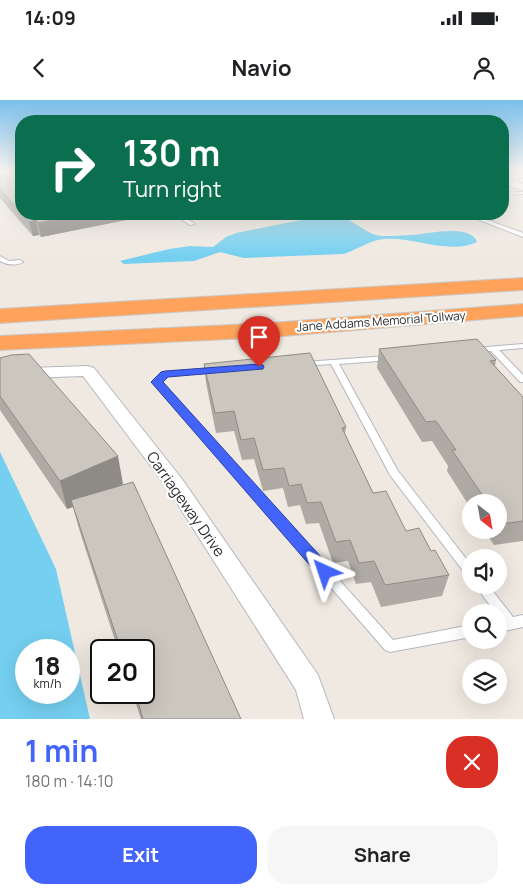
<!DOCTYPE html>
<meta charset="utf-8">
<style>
:root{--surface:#fff;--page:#f6f6f6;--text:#202124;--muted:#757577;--accent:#4264fb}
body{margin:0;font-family:Manrope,sans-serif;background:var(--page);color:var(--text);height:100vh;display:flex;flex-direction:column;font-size:19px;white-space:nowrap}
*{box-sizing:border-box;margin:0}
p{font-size:16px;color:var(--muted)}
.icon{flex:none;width:28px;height:28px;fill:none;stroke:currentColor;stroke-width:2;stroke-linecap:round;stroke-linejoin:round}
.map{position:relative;height:619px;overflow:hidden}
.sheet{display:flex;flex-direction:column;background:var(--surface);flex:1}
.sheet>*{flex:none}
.banner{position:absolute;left:15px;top:15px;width:494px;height:105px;border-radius:20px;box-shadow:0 5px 20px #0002;background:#0b6e4f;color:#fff;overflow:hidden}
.needle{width:32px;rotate:149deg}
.fabs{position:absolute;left:462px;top:394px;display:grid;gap:10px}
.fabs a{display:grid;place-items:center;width:45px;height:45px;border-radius:50%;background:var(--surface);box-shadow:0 5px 20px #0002;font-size:25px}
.speed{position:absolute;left:15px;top:539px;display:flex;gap:10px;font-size:25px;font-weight:700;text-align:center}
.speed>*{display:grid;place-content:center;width:65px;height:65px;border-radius:50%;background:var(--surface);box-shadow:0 5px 20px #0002;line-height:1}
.speed small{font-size:12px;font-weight:400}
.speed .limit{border:2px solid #111;border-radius:8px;background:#fff;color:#111}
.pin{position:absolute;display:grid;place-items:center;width:42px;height:42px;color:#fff;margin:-51px -21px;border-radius:50% 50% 50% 0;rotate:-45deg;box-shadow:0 0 5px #0007}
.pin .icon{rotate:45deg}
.me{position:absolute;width:55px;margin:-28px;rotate:318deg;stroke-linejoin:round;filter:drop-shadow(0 0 4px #0008)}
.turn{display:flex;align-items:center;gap:18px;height:105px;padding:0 25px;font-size:22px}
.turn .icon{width:65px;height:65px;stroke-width:2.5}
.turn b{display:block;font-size:35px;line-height:42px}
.round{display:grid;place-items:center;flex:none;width:52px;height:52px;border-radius:20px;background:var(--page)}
.headline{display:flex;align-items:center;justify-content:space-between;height:85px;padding:0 25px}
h1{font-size:30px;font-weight:700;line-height:38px;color:var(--accent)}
.primary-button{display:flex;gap:10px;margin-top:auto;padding:10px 25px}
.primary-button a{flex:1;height:58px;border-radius:20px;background:var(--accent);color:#fff;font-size:20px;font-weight:700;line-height:58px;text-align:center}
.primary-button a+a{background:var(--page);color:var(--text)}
.status{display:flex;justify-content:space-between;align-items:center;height:35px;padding:0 25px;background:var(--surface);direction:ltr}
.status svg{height:14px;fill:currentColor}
header{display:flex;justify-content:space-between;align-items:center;height:65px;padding:0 25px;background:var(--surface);font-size:22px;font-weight:700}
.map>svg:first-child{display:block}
.water{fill:#75cff0;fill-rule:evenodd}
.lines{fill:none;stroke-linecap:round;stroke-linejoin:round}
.lane-casing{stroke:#b4b7c1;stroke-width:2}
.street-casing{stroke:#b4b7c1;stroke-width:2}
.highway-casing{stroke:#c9c9c9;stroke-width:2}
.lane{fill:#fff;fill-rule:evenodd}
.street{fill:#fff;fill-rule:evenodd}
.highway{fill:#ffa35c;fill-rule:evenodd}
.wall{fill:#afaba4}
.shaded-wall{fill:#8e8b86}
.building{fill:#cbc7bf;stroke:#8e8b86}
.route{fill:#4264fb;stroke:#2b41a3}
.labels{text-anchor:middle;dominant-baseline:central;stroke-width:4;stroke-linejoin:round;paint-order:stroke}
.street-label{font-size:12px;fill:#2e2e2e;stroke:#fff}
.near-street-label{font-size:15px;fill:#2e2e2e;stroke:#fff}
</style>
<div class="status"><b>14:09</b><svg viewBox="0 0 49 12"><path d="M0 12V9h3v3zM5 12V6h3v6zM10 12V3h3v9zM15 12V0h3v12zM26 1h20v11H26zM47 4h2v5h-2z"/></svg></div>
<header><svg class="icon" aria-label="back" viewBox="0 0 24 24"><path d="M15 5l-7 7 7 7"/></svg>Navio<svg class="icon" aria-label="person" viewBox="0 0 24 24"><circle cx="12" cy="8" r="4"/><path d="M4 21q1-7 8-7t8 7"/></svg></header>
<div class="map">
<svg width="523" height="619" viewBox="0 0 523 619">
<rect width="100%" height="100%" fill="#efe9e1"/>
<g class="water">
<path d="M331,114C346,115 359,128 373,134C383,138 400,135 412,135C426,134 471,123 477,142C449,155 415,137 385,139C368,140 358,150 343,154L244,158L220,152L194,161L124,164L120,161L169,149L190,146L213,147L226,137L236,133Z"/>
<path d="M0,352L56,469L90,619H0ZM26,550H69V592H26Z"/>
</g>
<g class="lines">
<defs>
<g id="lane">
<polygon points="523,79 523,81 502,86 502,84"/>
<polygon points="523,92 523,94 502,95 502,93"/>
<polygon points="173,114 179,114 195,124 190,125"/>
<polygon points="464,114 471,114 523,133 523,137"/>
<path d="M0,156L9,161L20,160L23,162C16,166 7,165 0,161Z"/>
<polygon points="523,244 523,248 499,250 523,275 523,282 520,282 491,251 476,252 472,250 476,248"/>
<polygon points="388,256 391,256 392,258 391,260 339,264 398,371 471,465 471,478 467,476 390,375 331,264 304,266 300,264 304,262"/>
<polygon points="216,268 220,270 219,272 167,276 162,282 393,540 471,525 471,537 390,552 385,550 153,282 162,272 165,272"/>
<polygon points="475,485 488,485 513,517 523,515 523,527 499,532 499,520 500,520 499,518 499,512 495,512"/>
</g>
<g id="street">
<polygon points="502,78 523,84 523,90 502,84"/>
<polygon points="88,266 94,268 182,379 318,575 334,619 304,619 296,590 168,389 83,276 0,279 0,269"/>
</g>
<g id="highway">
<polygon points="523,178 523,190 0,223 0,209"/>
<polygon points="523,204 523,216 271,237 0,250 0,236 271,223"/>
</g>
</defs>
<use href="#lane" class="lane-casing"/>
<use href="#street" class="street-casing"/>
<use href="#highway" class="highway-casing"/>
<use href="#lane" class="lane"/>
<use href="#street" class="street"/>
<use href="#highway" class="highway"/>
</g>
<g class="wall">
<polygon points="21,71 21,114 156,114 41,137 39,135 33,136 0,98 0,75"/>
<polygon points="211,114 251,114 222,120"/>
<polygon points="379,249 496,260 495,266 523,297 523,441 494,445 484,430 499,430 499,402 471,402 471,409 447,371 448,366 432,341 422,342 377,268"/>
<polygon points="0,258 123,384 116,387 241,619 141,619 132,592 144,592 144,550 118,550 79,429 73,407 67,409 0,310"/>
<polygon points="204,264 346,327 345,334 373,393 406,431 431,451 449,475 442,496 381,507 371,482 356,484 348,461 333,463 319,423 306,424 300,405 288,407 283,388 263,391 254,359 242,360 234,331 216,333 206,283"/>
</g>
<g class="shaded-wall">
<polygon points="84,114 156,114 41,137 38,123"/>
<polygon points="222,114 251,114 222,120"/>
<polygon points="36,120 39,135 33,136 29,122"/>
<polygon points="118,356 123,384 73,406 71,400 73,407 67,409 60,381"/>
</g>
<g class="building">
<polygon points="21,71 21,113 0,89 0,75"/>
<polygon points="22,114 84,114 38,123 36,120 29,122"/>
<polygon points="477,239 496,260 490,261 523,297 523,421 501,424 499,420 499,402 487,402 452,350 456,350 436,321 426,322 379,249"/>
<polygon points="310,253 346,327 342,328 373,393 386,391 406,431 419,428 431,451 435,450 449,475 385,485 374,461 359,463 350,440 336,442 321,402 307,403 301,384 289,386 284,368 263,370 254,338 241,340 234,311 215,313 204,264"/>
<polygon points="29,254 118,356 60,381 0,296 0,258 11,255"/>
<polygon points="133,382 241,619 143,619 135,592 144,592 144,550 121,550 71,400"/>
</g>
<linearGradient id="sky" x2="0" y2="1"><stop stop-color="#7abfeb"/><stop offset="0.45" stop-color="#f8f5f2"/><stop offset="1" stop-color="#f8f5f2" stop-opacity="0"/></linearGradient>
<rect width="523" height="157" fill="url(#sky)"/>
<polygon class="route" points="259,264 263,265 264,267 263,269 168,277 163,282 331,468 333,472 331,477 325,478 320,477 151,282 161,272 165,271"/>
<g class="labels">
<g class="street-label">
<text transform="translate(381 221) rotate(-4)">Jane Addams Memorial Tollway</text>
</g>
<g class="near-street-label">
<text transform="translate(186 404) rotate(55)">Carriageway Drive</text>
</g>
</g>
</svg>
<div class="fabs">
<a><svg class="needle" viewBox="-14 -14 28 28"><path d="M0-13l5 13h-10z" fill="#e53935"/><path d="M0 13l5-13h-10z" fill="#757577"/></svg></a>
<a><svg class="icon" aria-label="sound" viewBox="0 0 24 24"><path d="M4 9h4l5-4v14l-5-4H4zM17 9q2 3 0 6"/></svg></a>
<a><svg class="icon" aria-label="search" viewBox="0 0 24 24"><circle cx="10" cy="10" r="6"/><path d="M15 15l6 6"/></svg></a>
<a><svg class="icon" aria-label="layers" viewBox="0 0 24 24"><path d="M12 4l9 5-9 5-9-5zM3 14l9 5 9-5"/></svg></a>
</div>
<div class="speed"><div>18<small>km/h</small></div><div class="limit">20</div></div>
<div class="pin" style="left:259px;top:267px;background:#d93025"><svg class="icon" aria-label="arrive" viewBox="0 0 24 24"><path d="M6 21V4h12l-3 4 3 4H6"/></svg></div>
<svg class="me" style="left:325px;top:472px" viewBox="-20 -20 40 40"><path d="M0-17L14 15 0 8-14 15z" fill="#4264fb" stroke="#fff" stroke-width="4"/></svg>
<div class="banner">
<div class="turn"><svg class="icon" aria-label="right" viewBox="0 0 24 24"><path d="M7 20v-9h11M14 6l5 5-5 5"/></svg><div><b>130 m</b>Turn right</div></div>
</div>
</div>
<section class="sheet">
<div class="headline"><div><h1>1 min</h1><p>180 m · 14:10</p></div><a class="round" style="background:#d93025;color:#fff"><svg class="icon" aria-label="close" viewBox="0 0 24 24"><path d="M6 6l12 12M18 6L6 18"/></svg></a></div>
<div class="primary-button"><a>Exit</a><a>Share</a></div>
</section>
